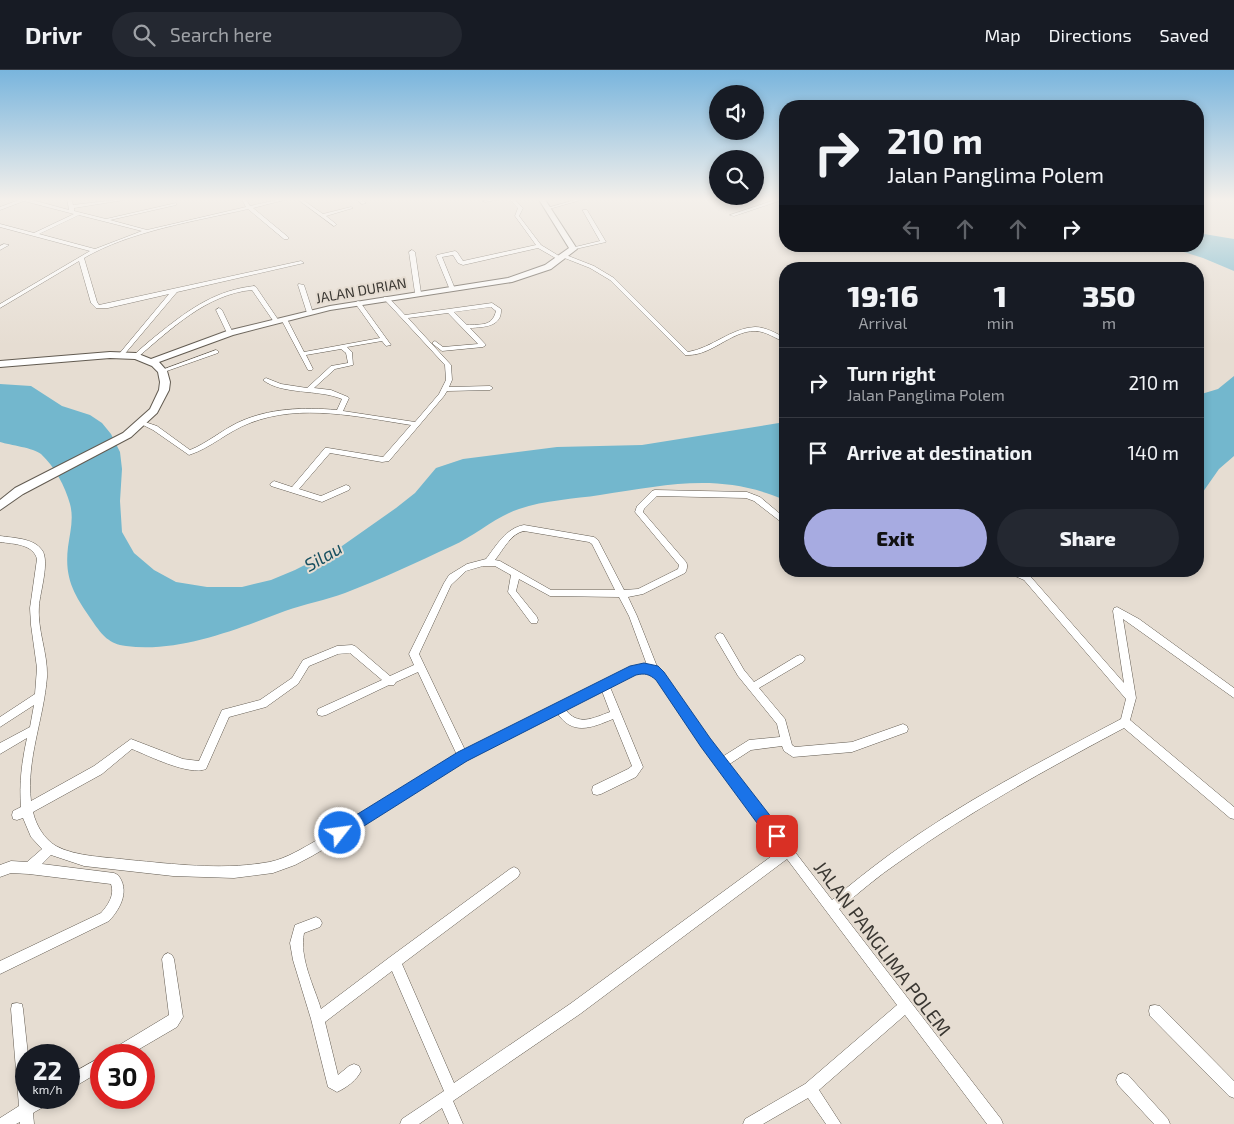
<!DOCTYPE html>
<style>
:root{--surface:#171b24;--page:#242831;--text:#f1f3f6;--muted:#9ea1a6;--line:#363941;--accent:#a7abe1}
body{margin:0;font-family:"Exo 2",sans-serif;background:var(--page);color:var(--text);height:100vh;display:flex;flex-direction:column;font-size:19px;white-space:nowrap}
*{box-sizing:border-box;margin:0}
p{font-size:16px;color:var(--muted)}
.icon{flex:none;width:28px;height:28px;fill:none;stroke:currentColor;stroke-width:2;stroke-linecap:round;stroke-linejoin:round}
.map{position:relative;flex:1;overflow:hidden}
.sheet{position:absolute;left:779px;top:192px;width:425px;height:315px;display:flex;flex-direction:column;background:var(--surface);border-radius:20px;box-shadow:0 2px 8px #0003}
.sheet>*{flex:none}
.guide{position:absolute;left:779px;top:30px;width:425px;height:152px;border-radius:20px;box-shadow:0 2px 8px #0003;background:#171b24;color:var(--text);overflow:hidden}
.fabs{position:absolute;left:709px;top:15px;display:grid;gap:10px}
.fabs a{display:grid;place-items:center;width:55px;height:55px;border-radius:50%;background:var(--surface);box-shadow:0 2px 8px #0003;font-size:25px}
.speed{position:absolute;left:15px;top:974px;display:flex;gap:10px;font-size:25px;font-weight:700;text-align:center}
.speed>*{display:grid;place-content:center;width:65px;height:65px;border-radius:50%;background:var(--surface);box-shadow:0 2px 8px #0003;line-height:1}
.speed small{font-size:12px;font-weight:400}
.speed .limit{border:8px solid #d22;background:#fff;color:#111}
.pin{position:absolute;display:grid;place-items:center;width:42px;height:42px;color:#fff;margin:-21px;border-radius:10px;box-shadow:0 2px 8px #0006}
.me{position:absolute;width:55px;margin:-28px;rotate:60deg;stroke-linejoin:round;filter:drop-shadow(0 0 4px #0008)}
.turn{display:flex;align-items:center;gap:18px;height:105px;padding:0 25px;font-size:22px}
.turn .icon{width:65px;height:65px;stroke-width:2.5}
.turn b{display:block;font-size:35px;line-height:42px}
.lanes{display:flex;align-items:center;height:48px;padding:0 25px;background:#0003;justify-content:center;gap:25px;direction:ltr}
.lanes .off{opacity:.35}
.eta{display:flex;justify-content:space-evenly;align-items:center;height:85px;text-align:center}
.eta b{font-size:30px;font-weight:800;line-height:35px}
.button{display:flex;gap:10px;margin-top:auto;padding:10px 25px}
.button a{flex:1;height:58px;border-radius:30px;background:var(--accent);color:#111;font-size:20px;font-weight:800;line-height:58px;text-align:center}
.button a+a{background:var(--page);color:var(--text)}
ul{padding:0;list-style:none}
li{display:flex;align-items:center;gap:15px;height:70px;padding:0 25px;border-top:1px solid var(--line)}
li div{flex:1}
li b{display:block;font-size:19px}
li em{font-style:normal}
header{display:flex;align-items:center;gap:30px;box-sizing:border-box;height:70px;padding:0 25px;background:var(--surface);border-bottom:1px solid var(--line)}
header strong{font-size:24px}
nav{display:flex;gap:28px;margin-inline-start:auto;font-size:18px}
.search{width:350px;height:45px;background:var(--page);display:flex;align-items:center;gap:12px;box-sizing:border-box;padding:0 18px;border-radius:28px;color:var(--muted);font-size:19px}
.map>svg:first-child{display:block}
.water{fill:#73b7cd}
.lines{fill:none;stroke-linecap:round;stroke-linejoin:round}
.street-casing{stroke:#625b51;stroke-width:1}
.secondary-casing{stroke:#625b51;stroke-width:2}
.street{fill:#fff;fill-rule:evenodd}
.secondary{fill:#fff;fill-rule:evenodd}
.route{fill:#1a73e8;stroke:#114b97}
.labels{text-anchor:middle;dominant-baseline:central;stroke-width:4;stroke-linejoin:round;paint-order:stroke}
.far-street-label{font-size:14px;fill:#3a3732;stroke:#e6ddd2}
.water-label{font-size:18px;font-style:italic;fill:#175061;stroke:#e6ddd2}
.near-street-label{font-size:19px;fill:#3a3732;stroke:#e6ddd2}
</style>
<header>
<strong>Drivr</strong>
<div class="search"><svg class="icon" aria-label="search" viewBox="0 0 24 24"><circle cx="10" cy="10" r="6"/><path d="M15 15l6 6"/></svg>Search here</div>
<nav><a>Map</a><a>Directions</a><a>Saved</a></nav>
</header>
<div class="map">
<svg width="1234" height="1054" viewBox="0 0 1234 1054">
<rect width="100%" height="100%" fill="#e6ddd2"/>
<g class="water">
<polygon points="1198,163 1234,169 1234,201 1203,188 1165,176 1198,176"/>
<polygon points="1234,306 1234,386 1219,399 1198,429 1198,325 1218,319"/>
<path d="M0,314L31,316L62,336L90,345L102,353L111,364L120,382L122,399L120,431L122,462L134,483L154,500L176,512L207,517H242L271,510L295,500L342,476L396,438L415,423L436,398L463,389L557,377L642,375L785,352V377L780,382L785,385V430C719,402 668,415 600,425C574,429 545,430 519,439C495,447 475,466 452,476C417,492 382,509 345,523C326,530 305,534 285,541C237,559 179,583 126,576C109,574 102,565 93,552C75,526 64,510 68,477C70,462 74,449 70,434C65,416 55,397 41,384C34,378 10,375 0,372Z"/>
</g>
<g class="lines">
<defs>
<g id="street">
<path d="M15,128H25L69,140L67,128H71L73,135L132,128L130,129L74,138V141L106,149L176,133V135L110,150L147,160L246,137L241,128H245L250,136L286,128H292L253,138L288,167V169H284L248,139C196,151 130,161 84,188L97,232L99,235L301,191L304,193L177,222L123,286H119V284L169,224L108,238H96L91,233L79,191L0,238V234L90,181L0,157V154L34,163L74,144L24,131L0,140V137L19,130ZM79,145L142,161L95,179L39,164Z"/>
<polygon points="296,128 300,128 323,144 351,137 353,138 326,146 336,154 336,155 334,156"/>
<polygon points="355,128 359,128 366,133 362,134"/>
<polygon points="498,128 506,128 485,132 483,131"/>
<polygon points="508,128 512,128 523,138 519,146 541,175 564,189 559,190 538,178 463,195 458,193 453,185 442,187 455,219 450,220 436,186 437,185 455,181 457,182 463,191 536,175 515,146 518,138"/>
<polygon points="582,128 588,128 549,139 547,138"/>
<polygon points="781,128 785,128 785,129 734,146 730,145"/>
<polygon points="583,140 587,140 606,172 571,180 571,178 600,171 583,141"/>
<polygon points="4,174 9,175 0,180 0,176"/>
<polygon points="412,180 415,182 421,223 418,225 415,223 409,182"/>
<path d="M562,185H566L594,196L614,208L688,282C712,278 731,258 755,257C765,257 776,263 785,268V272C776,269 766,261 755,261C730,261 711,287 685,285L610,210L590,198L562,187Z"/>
<polygon points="299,214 304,215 313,243 312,244 307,243 298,215"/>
<path d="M254,216L256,217L279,251L278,252H274L252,220C207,224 171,259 138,287L133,286C142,277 152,269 162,261C191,238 217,220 254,216Z"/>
<path d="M384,227H388L405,245L492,233L501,239C502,257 484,257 470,258L486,275L483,277L442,281L433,274V272L435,271L443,277L478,274L448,243L408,248L451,295L452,310L449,317L490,316L493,318L490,320L447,321L444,326L389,391L382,392L330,383L299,419L321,426L346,415L349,416L350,418L349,420L322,432L271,416L270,414L274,411L292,417L325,378H328L383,387L411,355C359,347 301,333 250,353C228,361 211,378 189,385L153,360L139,353L142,351L157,356L190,380C207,373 221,361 237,353C268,338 304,337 337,340L342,329C318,319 282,325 263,310L266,308L281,314L307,318L331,296L348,293L346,283L341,279L306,285L313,299L312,300H308L281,249L282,248L287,249L304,282L380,268L355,233L358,231L360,232L391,275L386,276L382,271L347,277L352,282L353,295L335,299L314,318L331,320L348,327L349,328L343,341L415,352L439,324L446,310L445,295L384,229ZM491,237L496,241C492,257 481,254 467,255L454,242Z"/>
<polygon points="219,238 222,240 233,263 232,264 227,263 216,240"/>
<polygon points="216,280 218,281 218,283 164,302 160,302 159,301"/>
<path d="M655,420L747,422L760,427L785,448V455L754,431L746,428L657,426L644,439L643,442L686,492C688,495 687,500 685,503L643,524L628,527L637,546L658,599L663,603L722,687L749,670L780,667L777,654L738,606L715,567L717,564L720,563L723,564L744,600L754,612L797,586L800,585L803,586L805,589L803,592L759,618L785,649L792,675L795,677L852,672L903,654L907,656L908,659L907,662L852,682L793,687L784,681L782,676L751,680L728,695L832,830C851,814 870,799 889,785C961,732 1042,691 1121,649L1126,629L1024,510L1015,506L1000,503L999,501H1021L1030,506L1124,613L1113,541L1114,538L1117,537L1139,549L1234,618V628L1123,549L1136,628L1130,650L1234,737V749L1230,748L1124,658C1047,699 970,741 899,792C878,806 859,823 839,839L1001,1049L1003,1054H987L905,945L819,1020L841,1054H826L808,1028L763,1054H743L745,1049L805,1014L897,935L787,789L580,944L453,1031L463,1054H449L442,1038L419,1054H400L402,1049L444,1021L392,901L325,952L338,1005L349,996L354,994L359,996L361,1001C357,1010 346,1018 337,1022L328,1017L311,949L293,890L290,873L295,855L316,847L320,849L322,853L320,857L304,863C299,888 314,916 321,939L390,887L510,799L514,797L518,799L520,803L518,807L402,894L454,1013L570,934L780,780L701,676L657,609C642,596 624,609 610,617L643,697L636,707L601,724L597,725L593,724L592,720L593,716L628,699L632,696L613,649C591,658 573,666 557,643L451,699L353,762L312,786L295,795L273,803L234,808L173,806L84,796L51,785L42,794L114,803L118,805C130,820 121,838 109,851L0,904V891L101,843C108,835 115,825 111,814L29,804L11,803L0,807V795L11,791L27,792L42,779L31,767L23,748L17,750L13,749L12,745L13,741L21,737C19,713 22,691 27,668L0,684V673L30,657L34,635L0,657V647L35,624L37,598L31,555L30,538L37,489C33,474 14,474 0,472V466C13,468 34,468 42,480C50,491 40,522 39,536C37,560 48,583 47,607C44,648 26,690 31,731L94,696L131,669L183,689L199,691L222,640L260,630L292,608L303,590L337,576L352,575L355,576L390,606L414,595L409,584L444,513L449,505L467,494L486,489C496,476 506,458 524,455L594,467L598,470L624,520L638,519L678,499L679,495L635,442L637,436L652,421ZM524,461L589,472L592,474L615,520H551L500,491L495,490C503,480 511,463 524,461ZM483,496H495L511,505L508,522L531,553H537L538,550L537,547L516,521L519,509L550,526L619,527L629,546L647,595L631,597L465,680L419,584L451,515L466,501ZM350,583L382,610L318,639L317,642L318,645L322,646L326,645L389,615H394L396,612L418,602L457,685L312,773C296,782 281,791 263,793C219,800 174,794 130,790C108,787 76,787 56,776C44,769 36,755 33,742L102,704L132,679C149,686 189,706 206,699L229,647L266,637L298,614L309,596L338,584ZM602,621L610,642C593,648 578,657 565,639Z"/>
<polygon points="168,883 172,885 174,889 183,947 177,957 129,985 109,985 111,980 169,945 162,889 164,885"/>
<polygon points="17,933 22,934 23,939 28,985 26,985 26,1028 52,1028 50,1033 33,1043 34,1054 20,1054 20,1052 16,1054 0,1054 0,1048 19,1036 11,939 12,934"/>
<polygon points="1155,935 1160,936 1234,1011 1234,1028 1229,1026 1150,946 1149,941 1150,936"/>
<polygon points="101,987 101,1001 69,1020 69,1005"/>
<polygon points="1123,1003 1128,1005 1168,1049 1170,1054 1154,1054 1118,1015 1116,1010 1118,1005"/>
</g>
<polygon id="secondary" points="538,128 544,128 577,179 551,199 512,212 330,240 233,265 159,292 167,301 170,312 169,320 157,343 131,367 23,424 0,440 0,430 15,418 123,363 150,339 159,320 160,312 158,302 152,296 135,289 110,288 0,297 0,291 110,282 136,283 151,289 227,261 330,236 508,208 545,195 569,178"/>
</defs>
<use href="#street" class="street-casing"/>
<use href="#secondary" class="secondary-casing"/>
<use href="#street" class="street"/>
<use href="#secondary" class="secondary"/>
</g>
<linearGradient id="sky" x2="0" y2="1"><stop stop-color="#79b5dd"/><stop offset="0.47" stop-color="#f4f0eb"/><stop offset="1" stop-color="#f4f0eb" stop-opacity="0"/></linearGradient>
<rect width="1234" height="275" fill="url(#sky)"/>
<path class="route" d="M644,593L658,596L664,602L710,668L782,761L784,766L782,772L777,774L771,772L701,677L656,610C649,604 645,603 636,605L467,691L345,768L340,770L335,768L333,763L335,758L458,682L630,596Z"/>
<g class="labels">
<g class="far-street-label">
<text transform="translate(361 220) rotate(-10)">JALAN DURIAN</text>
</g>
<g class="water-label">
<text transform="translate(323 486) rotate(-30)">Silau</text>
</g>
<g class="near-street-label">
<text transform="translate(883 878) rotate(53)">JALAN PANGLIMA POLEM</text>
</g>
</g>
</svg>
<div class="fabs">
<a><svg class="icon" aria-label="sound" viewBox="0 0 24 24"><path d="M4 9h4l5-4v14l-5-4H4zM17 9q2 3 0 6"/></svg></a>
<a><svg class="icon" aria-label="search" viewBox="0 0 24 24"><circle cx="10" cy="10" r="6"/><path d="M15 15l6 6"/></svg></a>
</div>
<div class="speed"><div>22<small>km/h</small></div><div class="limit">30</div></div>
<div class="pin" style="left:777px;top:766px;background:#d93025"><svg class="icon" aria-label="arrive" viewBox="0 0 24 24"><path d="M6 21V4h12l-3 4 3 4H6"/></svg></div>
<svg class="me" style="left:340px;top:763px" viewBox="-20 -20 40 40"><circle r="17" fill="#1a73e8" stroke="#fff" stroke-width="3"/><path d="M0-11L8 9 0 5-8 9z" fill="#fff"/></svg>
<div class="guide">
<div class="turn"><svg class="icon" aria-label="right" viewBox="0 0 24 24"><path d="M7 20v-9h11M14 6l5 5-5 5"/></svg><div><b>210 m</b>Jalan Panglima Polem</div></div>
<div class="lanes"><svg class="icon off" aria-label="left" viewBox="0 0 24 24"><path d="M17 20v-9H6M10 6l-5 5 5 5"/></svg><svg class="icon off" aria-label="ahead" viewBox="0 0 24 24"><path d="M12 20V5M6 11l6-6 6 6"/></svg><svg class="icon off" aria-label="ahead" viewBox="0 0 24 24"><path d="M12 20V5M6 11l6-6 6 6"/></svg><svg class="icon" aria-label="right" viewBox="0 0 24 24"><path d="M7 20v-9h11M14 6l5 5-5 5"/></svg></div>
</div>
<section class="sheet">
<div class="eta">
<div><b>19:16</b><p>Arrival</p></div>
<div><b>1</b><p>min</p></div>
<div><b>350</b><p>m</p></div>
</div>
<ul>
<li><svg class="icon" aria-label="right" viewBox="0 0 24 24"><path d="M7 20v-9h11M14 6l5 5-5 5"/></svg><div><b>Turn right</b><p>Jalan Panglima Polem</p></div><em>210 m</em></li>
<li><svg class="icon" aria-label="arrive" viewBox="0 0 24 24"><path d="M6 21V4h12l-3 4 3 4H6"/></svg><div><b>Arrive at destination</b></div><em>140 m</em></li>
</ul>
<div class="button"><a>Exit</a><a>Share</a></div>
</section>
</div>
